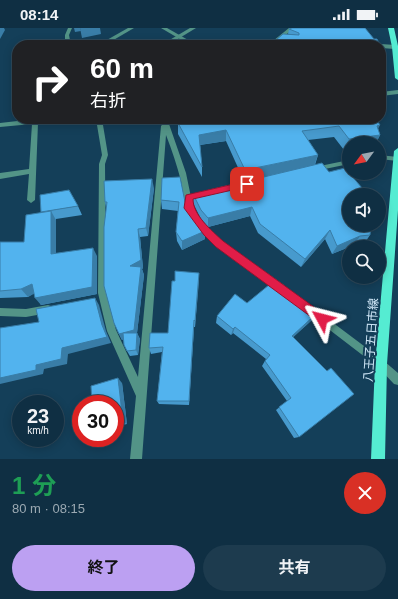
<!DOCTYPE html>
<html lang="ja">
<meta charset="utf-8">
<style>
:root{--surface:#0f2f43;--page:#1d3b4e;--text:#f1f3f6;--muted:#9ba9b2;--line:#2f4a5c;--accent:#bca0f2}
body{margin:0;font-family:Helvetica,"Noto Sans JP",sans-serif;background:var(--page);color:var(--text);height:100vh;display:flex;flex-direction:column;font-size:15px;white-space:nowrap}
*{box-sizing:border-box;margin:0}
p{font-size:13px;color:var(--muted)}
.icon{flex:none;width:22px;height:22px;fill:none;stroke:currentColor;stroke-width:2;stroke-linecap:round;stroke-linejoin:round}
.map{position:relative;height:431px;overflow:hidden}
.details{display:flex;flex-direction:column;background:var(--surface);flex:1}
.details>*{flex:none}
.guide{position:absolute;left:12px;top:12px;width:374px;height:84px;border-radius:16px;box-shadow:0 2px 10px #0003,0 0 0 1px var(--line);background:#202124;color:#fff;overflow:hidden}
.needle{width:26px;rotate:238deg}
.fabs{position:absolute;left:342px;top:108px;display:grid;gap:8px}
.fabs a{display:grid;place-items:center;width:44px;height:44px;border-radius:50%;background:var(--surface);box-shadow:0 2px 10px #0003,0 0 0 1px var(--line);font-size:20px}
.speed{position:absolute;left:12px;top:367px;display:flex;gap:8px;font-size:20px;font-weight:700;text-align:center}
.speed>*{display:grid;place-content:center;width:52px;height:52px;border-radius:50%;background:var(--surface);box-shadow:0 2px 10px #0003,0 0 0 1px var(--line);line-height:1}
.speed small{font-size:10px;font-weight:400}
.speed .limit{border:6px solid #d22;background:#fff;color:#111}
.pin{position:absolute;display:grid;place-items:center;width:34px;height:34px;color:#fff;margin:-17px;border-radius:8px;box-shadow:0 2px 6px #0006}
.me{position:absolute;width:44px;margin:-22px;rotate:308deg;stroke-linejoin:round;filter:drop-shadow(0 0 3px #0008)}
.turn{display:flex;align-items:center;gap:14px;height:84px;padding:0 12px;font-size:18px}
.turn .icon{width:52px;height:52px;stroke-width:2.5}
.turn b{display:block;font-size:28px;line-height:34px}
.round{display:grid;place-items:center;flex:none;width:42px;height:42px;border-radius:21px;background:var(--page)}
.summary{display:flex;align-items:center;justify-content:space-between;height:68px;padding:0 12px}
h1{font-size:24px;font-weight:700;line-height:30px;color:#1e9e55}
.primary-button{display:flex;gap:8px;margin-top:auto;padding:8px 12px}
.primary-button a{flex:1;height:46px;border-radius:24px;background:var(--accent);color:#111;font-size:16px;font-weight:700;line-height:46px;text-align:center}
.primary-button a+a{background:var(--page);color:var(--text)}
.status{display:flex;justify-content:space-between;align-items:center;height:28px;padding:0 20px;background:var(--surface);direction:ltr}
.status svg{height:11px;fill:currentColor}
.map>svg:first-child{display:block}
.lines{fill:none;stroke-linecap:round;stroke-linejoin:round}
.lane{fill:#539487;fill-rule:evenodd}
.street{fill:#539487;fill-rule:evenodd}
.primary{fill:#55ecd2;fill-rule:evenodd}
.wall{fill:#479acd}
.shaded-wall{fill:#397da7}
.building{fill:#52b3ee;stroke:#397da7}
.route{fill:#e11d48;stroke:#92132f}
.labels{text-anchor:middle;dominant-baseline:central;stroke-width:4;stroke-linejoin:round;paint-order:stroke}
.street-label{font-size:12px;fill:#d3eafa;stroke:#143f59}
</style>
<div class="status"><b>08:14</b><svg viewBox="0 0 49 12"><path d="M0 12V9h3v3zM5 12V6h3v6zM10 12V3h3v9zM15 12V0h3v12zM26 1h20v11H26zM47 4h2v5h-2z"/></svg></div>
<div class="map">
<svg width="398" height="431" viewBox="0 0 398 431">
<rect width="100%" height="100%" fill="#143f59"/>
<g class="lines">
<g class="lane">
<polygon points="190,0 196,0 168,17 161,17"/>
<polygon points="379,127 398,129 398,133 379,131"/>
<polygon points="349,132 349,136 315,143 312,141 315,139"/>
</g>
<g class="street">
<polygon points="68,0 72,0 69,7 71,17 65,17 65,7"/>
<polygon points="128,0 134,0 105,17 98,17"/>
<polygon points="161,0 167,0 197,17 190,17"/>
<polygon points="289,0 294,0 274,17 268,17"/>
<polygon points="381,16 395,17 398,19 395,21 381,20 381,17 379,17"/>
<polygon points="398,62 398,66 381,68 381,64"/>
<polygon points="35,91 61,91 58,93 38,95 35,172 31,175 27,172 29,146 0,151 0,145 29,141 32,96 0,99 0,95"/>
<path d="M96,91H102L108,127L105,136L106,265L116,302L138,349L161,98L163,96L136,93L133,91H191L188,93L169,96L186,145L193,179L201,192L222,213L284,257L285,260L284,263L281,264L278,263C249,241 200,215 186,180C183,172 183,162 181,153C177,138 172,122 166,107L142,431H130L136,368L107,303L98,265L99,136L102,127Z"/>
<polygon points="308,276 384,333 398,345 398,357 394,356 378,339 305,283 304,280 305,277"/>
<polygon points="48,277 51,278 52,281 51,284 48,285 26,289 0,288 0,280 26,281"/>
</g>
<g class="primary">
<polygon points="388,0 394,0 398,18 398,52 395,50 392,19"/>
<polygon points="398,120 398,182 387,336 385,431 371,431 375,336 394,123"/>
</g>
</g>
<g class="wall">
<polygon points="289,1 374,11 380,17 288,6"/>
<polygon points="376,91 378,101 380,107 376,115 349,115 344,122 334,109 308,112 318,127 315,137 329,144 349,167 370,207 364,216 354,217 332,226 325,211 301,239 258,205 250,188 208,199 201,191 193,175 193,166 274,146 244,153 226,113 200,117 202,139 202,149 178,106 178,95"/>
<polygon points="154,160 148,208 140,209 143,240 142,241 144,247 137,305 140,311 138,327 130,328 127,323 123,311 122,312 119,306 106,180 105,174"/>
<polygon points="161,172 185,174 205,203 205,211 182,222 177,213 176,204 178,183 162,181"/>
<polygon points="78,178 82,187 56,191 56,225 97,228 97,266 41,277 34,265 28,269 0,270 0,214 24,214 41,185 41,184"/>
<polygon points="199,245 195,299 194,299 189,377 159,376 157,373 162,324 151,326 149,320 168,305 175,253"/>
<polygon points="247,275 317,285 312,292 293,309 299,409 294,410 276,382 287,373 262,338 266,331 233,305 231,307 216,295 217,288"/>
<polygon points="122,355 127,396 115,399 115,376"/>
</g>
<g class="shaded-wall">
<polygon points="0,0 4,0 5,2 0,11"/>
<polygon points="74,0 80,0 81,3 75,4"/>
<polygon points="80,0 100,0 101,6 82,10"/>
<polygon points="386,30 381,41 381,38"/>
<polygon points="380,97 375,107 380,107 376,115 349,115 349,121 344,122 349,111"/>
<polygon points="226,102 226,113 199,117 199,107"/>
<polygon points="318,127 314,138 244,153 245,142"/>
<polygon points="152,151 154,160 148,208 146,200"/>
<polygon points="252,179 250,188 208,199 208,190"/>
<polygon points="51,183 56,192 56,234 51,226"/>
<polygon points="138,201 140,209 143,240 142,241 144,247 137,305 140,311 138,327 136,322 137,308 122,312 119,306 130,238"/>
<polygon points="330,202 325,211 301,239 305,231"/>
<polygon points="205,203 205,211 182,222 182,213"/>
<polygon points="360,208 354,217 332,226 337,218"/>
<polygon points="93,220 97,228 97,266 41,277 35,270"/>
<polygon points="199,245 199,253 195,299 195,293"/>
<polygon points="32,256 39,263 28,269 21,261"/>
<polygon points="95,270 99,277 106,303 111,315 68,326 67,336 44,341 43,346 0,356 0,350 36,337 62,320 102,297"/>
<polygon points="317,285 312,292 288,314 292,308"/>
<polygon points="194,292 194,299 189,377 189,373"/>
<polygon points="235,299 233,305 231,307 233,301"/>
<polygon points="118,350 122,355 127,396 123,394"/>
</g>
<g class="building">
<polygon points="292,0 365,0 374,11 377,11 380,17 270,17 283,6 299,7 299,5 289,1"/>
<polygon points="381,18 386,30 381,38"/>
<polygon points="192,91 376,91 380,97 377,98 380,107 349,111 339,98 302,103 318,127 245,142 226,102 199,107 202,139 178,95"/>
<polygon points="322,135 329,144 345,140 368,167 349,167 349,197 371,197 370,207 360,208 337,218 330,202 305,231 260,196 252,179 208,190 201,182 193,166"/>
<polygon points="180,149 185,174 205,203 182,213 176,204 179,174 161,172 162,150"/>
<polygon points="152,151 146,200 138,201 141,232 130,238 141,239 134,302 119,306 114,295 104,258 104,199 107,174 105,174 104,153"/>
<polygon points="69,162 78,178 41,184 40,167"/>
<polygon points="51,183 51,226 93,220 92,259 35,270 32,256 21,261 0,263 0,214 24,214 26,187"/>
<polygon points="175,243 199,245 195,293 194,292 189,373 157,373 163,319 149,320 150,305 168,305 172,253 175,253"/>
<polygon points="275,252 317,285 292,308 327,343 331,340 354,366 299,409 279,379 291,370 265,333 270,327 235,299 233,301 217,288 235,266 247,275"/>
<polygon points="95,270 102,297 107,309 62,320 61,331 36,337 36,342 0,350 0,300 39,294 36,281"/>
<polygon points="123,305 137,305 136,322 127,323 124,317"/>
<polygon points="118,350 123,394 115,396 115,376 92,376 91,358"/>
</g>
<path class="route" d="M247,153L250,154V158L193,171C193,187 211,202 223,213L325,287L327,291L325,294L322,296L318,294L216,219L204,207L184,180L186,167Z"/>
<g class="labels">
<g class="street-label">
<text transform="translate(371 312) rotate(-86)">八王子五日市線</text>
</g>
</g>
</svg>
<div class="fabs">
<a><svg class="needle" viewBox="-14 -14 28 28"><path d="M0-13l5 13h-10z" fill="#e53935"/><path d="M0 13l5-13h-10z" fill="#9ba9b2"/></svg></a>
<a><svg class="icon" aria-label="sound" viewBox="0 0 24 24"><path d="M4 9h4l5-4v14l-5-4H4zM17 9q2 3 0 6"/></svg></a>
<a><svg class="icon" aria-label="search" viewBox="0 0 24 24"><circle cx="10" cy="10" r="6"/><path d="M15 15l6 6"/></svg></a>
</div>
<div class="speed"><div>23<small>km/h</small></div><div class="limit">30</div></div>
<div class="pin" style="left:247px;top:156px;background:#d93025"><svg class="icon" aria-label="arrive" viewBox="0 0 24 24"><path d="M6 21V4h12l-3 4 3 4H6"/></svg></div>
<svg class="me" style="left:322px;top:291px" viewBox="-20 -20 40 40"><path d="M0-17L14 15 0 8-14 15z" fill="#e11d48" stroke="#fff" stroke-width="4"/></svg>
<div class="guide">
<div class="turn"><svg class="icon" aria-label="right" viewBox="0 0 24 24"><path d="M7 20v-9h11M14 6l5 5-5 5"/></svg><div><b>60 m</b>右折</div></div>
</div>
</div>
<section class="details">
<div class="summary"><div><h1>1 分</h1><p>80 m · 08:15</p></div><a class="round" style="background:#d93025;color:#fff"><svg class="icon" aria-label="close" viewBox="0 0 24 24"><path d="M6 6l12 12M18 6L6 18"/></svg></a></div>
<div class="primary-button"><a>終了</a><a>共有</a></div>
</section>
